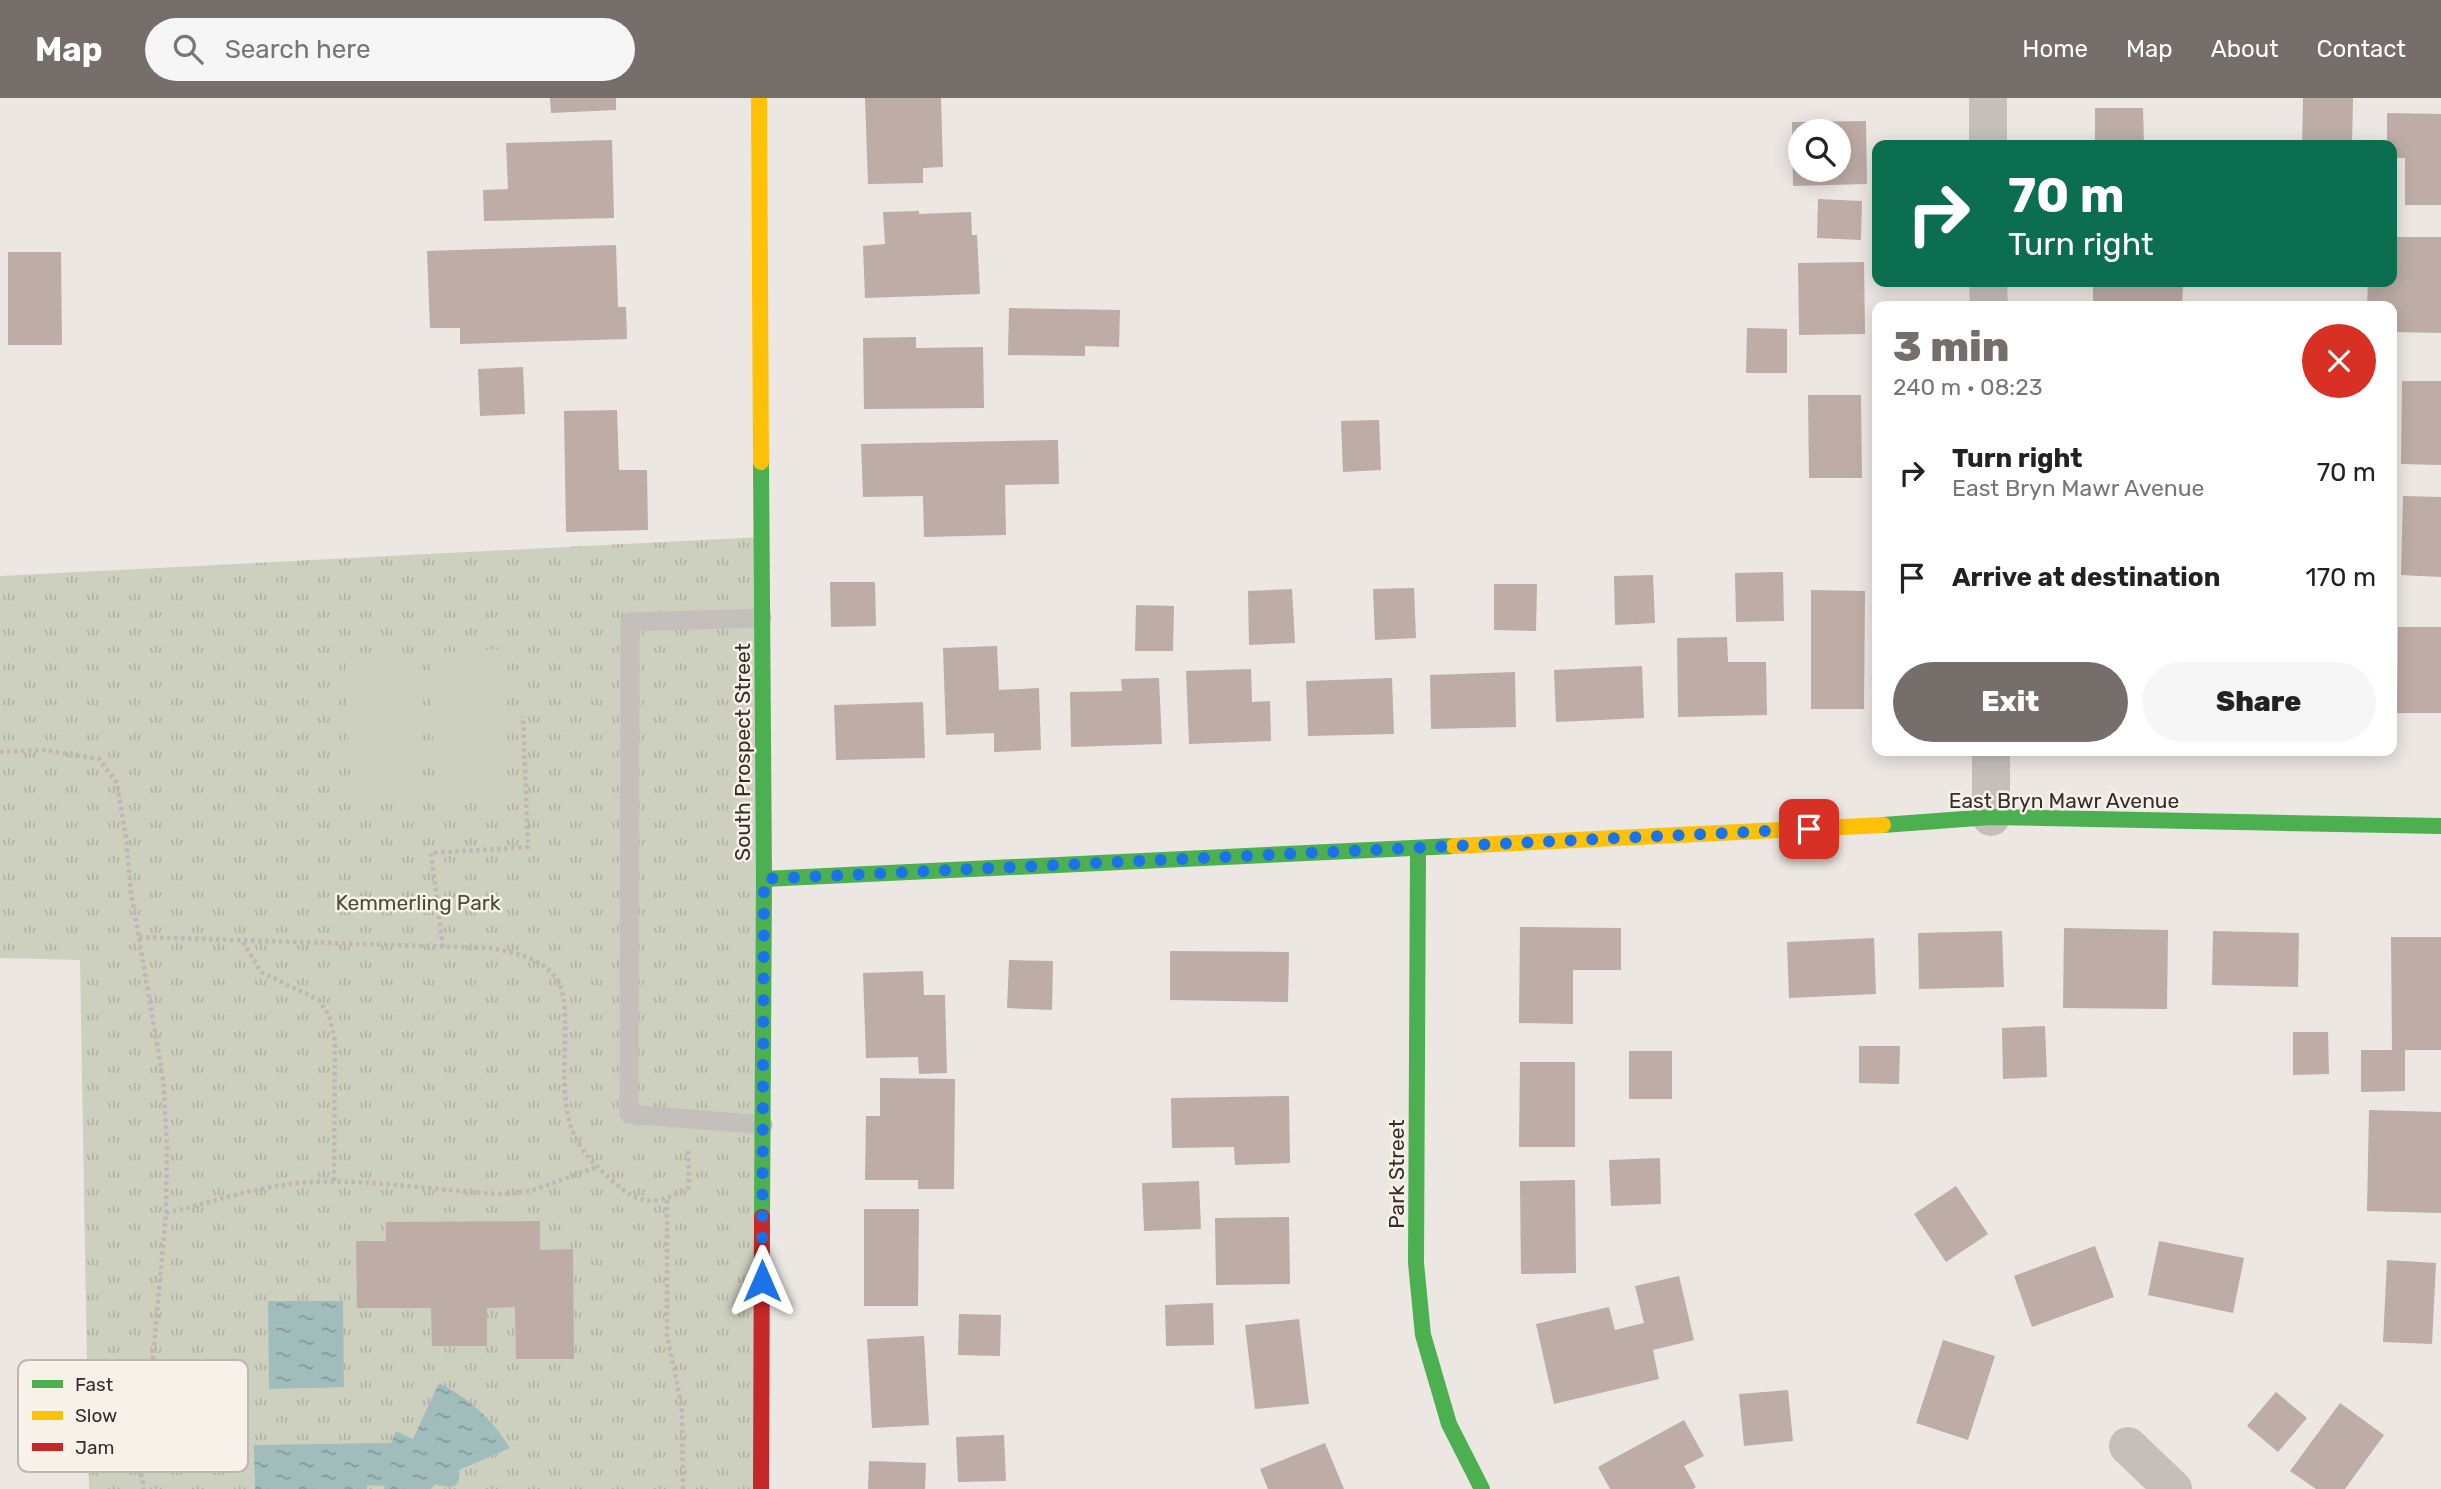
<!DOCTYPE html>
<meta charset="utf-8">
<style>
:root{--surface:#fff;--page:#f6f6f6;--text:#222;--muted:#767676;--accent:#756e6a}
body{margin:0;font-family:Rubik,sans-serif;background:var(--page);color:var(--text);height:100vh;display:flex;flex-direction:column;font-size:26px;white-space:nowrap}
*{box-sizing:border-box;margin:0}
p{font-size:23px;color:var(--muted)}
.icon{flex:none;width:38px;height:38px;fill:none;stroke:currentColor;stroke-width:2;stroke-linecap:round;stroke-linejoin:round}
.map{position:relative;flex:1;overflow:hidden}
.sheet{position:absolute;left:1872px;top:203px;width:525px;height:455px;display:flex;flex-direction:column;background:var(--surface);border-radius:14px;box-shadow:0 4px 18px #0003}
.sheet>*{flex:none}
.hud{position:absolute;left:1872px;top:42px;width:525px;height:147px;border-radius:14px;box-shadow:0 4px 18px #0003;background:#0b6e4f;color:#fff;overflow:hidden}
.fabs{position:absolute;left:1788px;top:21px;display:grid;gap:14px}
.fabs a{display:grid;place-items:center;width:63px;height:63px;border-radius:50%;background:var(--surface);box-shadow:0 4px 18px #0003;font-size:35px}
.pin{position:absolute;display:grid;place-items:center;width:60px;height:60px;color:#fff;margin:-30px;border-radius:14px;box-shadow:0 4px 10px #0006}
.me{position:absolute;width:77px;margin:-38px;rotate:0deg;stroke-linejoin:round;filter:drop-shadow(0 0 5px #0008)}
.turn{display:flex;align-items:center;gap:24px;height:147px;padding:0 21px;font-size:32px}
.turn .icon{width:91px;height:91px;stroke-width:2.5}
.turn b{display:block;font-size:49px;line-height:60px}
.round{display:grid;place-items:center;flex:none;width:74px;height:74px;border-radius:37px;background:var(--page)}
.headline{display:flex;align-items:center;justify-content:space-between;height:119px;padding:0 21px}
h1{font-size:42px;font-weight:800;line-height:52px;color:var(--accent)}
.cta{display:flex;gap:14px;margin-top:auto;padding:14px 21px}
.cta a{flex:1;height:80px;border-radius:42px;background:var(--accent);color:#fff;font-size:28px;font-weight:800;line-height:80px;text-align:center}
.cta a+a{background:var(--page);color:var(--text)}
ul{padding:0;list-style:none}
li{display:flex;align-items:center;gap:21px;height:105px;padding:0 21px}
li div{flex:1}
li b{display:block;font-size:26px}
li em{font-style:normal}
header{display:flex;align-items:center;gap:42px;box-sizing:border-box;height:98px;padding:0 35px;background:var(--accent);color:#fff}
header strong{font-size:33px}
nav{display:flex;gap:38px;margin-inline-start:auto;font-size:24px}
.search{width:490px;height:63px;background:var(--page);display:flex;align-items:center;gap:18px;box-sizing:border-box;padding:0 24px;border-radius:38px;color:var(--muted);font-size:26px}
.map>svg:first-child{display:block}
.park{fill:url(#park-tufts)}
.pitch{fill:#cdd0be}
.water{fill:url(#water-ripples)}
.building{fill:#beaca6;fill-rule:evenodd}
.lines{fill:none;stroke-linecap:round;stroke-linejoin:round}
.path{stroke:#beb8b4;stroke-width:4.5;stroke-dasharray:3.5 3.5;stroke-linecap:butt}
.lane{stroke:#c5bfbb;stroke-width:19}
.street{stroke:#c5bfbb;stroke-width:38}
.fast{stroke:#4caf50;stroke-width:16}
.slow{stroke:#ffc107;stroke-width:16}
.jam{stroke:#c62828;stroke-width:16}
.route{stroke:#1a73e8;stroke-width:12;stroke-dasharray:0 21.6}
.labels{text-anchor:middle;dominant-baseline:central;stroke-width:5;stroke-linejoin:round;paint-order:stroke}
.street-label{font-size:21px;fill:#352d2a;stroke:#f8f1ea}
.park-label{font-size:21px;fill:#455130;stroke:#f8f1ea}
.key{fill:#f8f1ea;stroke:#beb6b0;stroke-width:2}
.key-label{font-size:19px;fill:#352d2a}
</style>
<header>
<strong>Map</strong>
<div class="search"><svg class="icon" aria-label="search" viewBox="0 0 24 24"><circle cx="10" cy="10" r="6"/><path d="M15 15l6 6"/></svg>Search here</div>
<nav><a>Home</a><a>Map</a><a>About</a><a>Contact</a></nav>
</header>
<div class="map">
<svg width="2441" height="1391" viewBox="0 0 2441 1391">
<defs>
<pattern id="park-tufts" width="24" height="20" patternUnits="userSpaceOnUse" patternTransform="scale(1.75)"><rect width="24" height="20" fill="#cdd0be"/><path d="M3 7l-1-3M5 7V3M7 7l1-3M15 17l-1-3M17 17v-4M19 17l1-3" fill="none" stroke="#b1b3a3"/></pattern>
<pattern id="water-ripples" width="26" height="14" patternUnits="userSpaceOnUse" patternTransform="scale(1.75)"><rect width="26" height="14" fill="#a0bcbb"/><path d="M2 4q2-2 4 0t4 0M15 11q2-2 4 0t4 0" fill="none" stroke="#839998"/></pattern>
</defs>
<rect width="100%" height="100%" fill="#ece7e2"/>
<polygon class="park" points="761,439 760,1391 89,1391 80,862 0,860 0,478"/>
<g class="pitch">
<polygon points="497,551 504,698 436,701 429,555"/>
<polygon points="413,558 421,704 352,708 345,561"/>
</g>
<g class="water">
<polygon points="268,1203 343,1203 344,1289 269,1291"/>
<path d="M439,1285C470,1301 491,1320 510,1350L459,1372C461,1391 452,1391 435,1386L431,1391H384V1388L367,1387V1391H255L254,1347L391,1345L396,1333L413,1341Z"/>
</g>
<g class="building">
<polygon points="550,0 616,0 616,12 551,15"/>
<polygon points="865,0 941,0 943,69 923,70 923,85 868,86"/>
<polygon points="2303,0 2353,0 2352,47 2302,47"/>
<polygon points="2095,10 2143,10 2144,47 2095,47"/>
<polygon points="2387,15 2441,16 2441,107 2405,107 2405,60 2392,60 2392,47 2387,47"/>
<path d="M1866,23L1867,86L1793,88L1792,24ZM1801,33H1839V72H1801Z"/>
<polygon points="612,42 614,120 484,123 483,92 508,91 506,45"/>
<polygon points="1818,101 1862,103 1861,142 1817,140"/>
<polygon points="919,113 919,116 971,114 972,137 977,137 980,196 865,200 863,148 885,146 883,114"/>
<polygon points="2392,139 2441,139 2441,235 2392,234 2392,208 2367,208 2368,184 2392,184"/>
<polygon points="616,147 618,209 626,209 627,241 460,246 460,230 430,230 427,153"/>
<polygon points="8,154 61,154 62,247 8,247"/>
<polygon points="1864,164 1865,236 1799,237 1798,165"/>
<polygon points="2093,184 2183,184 2182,208 2093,208"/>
<polygon points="1009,210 1120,212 1119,249 1085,248 1085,258 1008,257"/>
<polygon points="1747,230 1787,231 1787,275 1746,275"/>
<polygon points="916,239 916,250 983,249 984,310 864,311 863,240"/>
<polygon points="523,269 525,316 480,318 478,271"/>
<polygon points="2402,283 2441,283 2441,367 2401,366"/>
<polygon points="1808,297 1861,297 1862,380 1809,380"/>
<polygon points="617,312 619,372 647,372 648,432 566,434 564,313"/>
<polygon points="1379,322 1381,372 1343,374 1341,323"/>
<polygon points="1058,342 1059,386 1005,387 1006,437 924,439 923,398 863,399 861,346"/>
<polygon points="2403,398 2441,399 2441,479 2401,477"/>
<polygon points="1783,474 1784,523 1736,524 1735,475"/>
<polygon points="1653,477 1655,525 1615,527 1614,478"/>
<polygon points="830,484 875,484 876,528 831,529"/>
<polygon points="1494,486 1537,486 1536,533 1494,532"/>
<polygon points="1414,490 1416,540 1375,542 1373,491"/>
<polygon points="1292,491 1295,545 1249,547 1248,493"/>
<polygon points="1811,492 1865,493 1864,611 1811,611"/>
<polygon points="1136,507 1174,508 1173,553 1135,553"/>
<polygon points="2398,529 2441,529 2441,615 2397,615"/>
<polygon points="1727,539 1728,564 1766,564 1767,617 1678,619 1677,540"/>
<polygon points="997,548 999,592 1039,590 1041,652 994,654 994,635 946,637 943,550"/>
<polygon points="1642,568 1644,620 1556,624 1554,572"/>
<polygon points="1251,571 1252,604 1270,603 1271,643 1189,646 1186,573"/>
<polygon points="1515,574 1516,629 1431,631 1430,577"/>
<polygon points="1159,580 1162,646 1071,649 1070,594 1122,593 1121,581"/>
<polygon points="1392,580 1394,636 1308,638 1306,583"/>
<polygon points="923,604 925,660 836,662 834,607"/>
<polygon points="1520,829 1621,830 1621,872 1573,872 1573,926 1519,925"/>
<polygon points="2064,830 2168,832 2167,911 2063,910"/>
<polygon points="2002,833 2004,889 1919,891 1918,835"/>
<polygon points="2213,833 2299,835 2298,889 2212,887"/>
<polygon points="2391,839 2441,839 2441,952 2405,952 2405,993 2361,994 2361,952 2392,952"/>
<polygon points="1874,840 1876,896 1789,900 1787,844"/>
<polygon points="1170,853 1289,854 1288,904 1170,902"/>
<polygon points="1009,862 1053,863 1052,912 1007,910"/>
<polygon points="923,873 924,897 945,897 947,975 919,976 918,959 866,960 863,875"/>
<polygon points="2045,928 2047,979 2003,981 2002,930"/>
<polygon points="2293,934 2328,934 2329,976 2293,977"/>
<polygon points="1859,948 1900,948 1899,986 1859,985"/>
<rect x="1629" y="953" width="43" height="48"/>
<polygon points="1520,964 1575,964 1575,1049 1519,1049"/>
<polygon points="880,980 955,981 954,1091 918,1091 918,1082 865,1082 866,1018 880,1018"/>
<polygon points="1289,998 1290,1065 1235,1067 1234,1049 1172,1050 1171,1000"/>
<polygon points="2369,1012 2441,1014 2441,1115 2367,1113"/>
<polygon points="1660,1060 1661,1106 1611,1108 1609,1062"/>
<polygon points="1575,1082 1576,1175 1521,1176 1520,1083"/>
<polygon points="1199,1083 1201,1131 1144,1133 1142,1085"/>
<polygon points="1956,1088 1988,1136 1946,1164 1914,1116"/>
<polygon points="864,1111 919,1111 918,1208 864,1208"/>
<polygon points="1289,1119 1290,1186 1216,1187 1215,1120"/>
<polygon points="540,1123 540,1152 573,1151 574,1261 516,1261 515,1209 487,1210 487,1248 432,1248 431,1210 357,1210 356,1143 386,1143 386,1124"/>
<polygon points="2159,1143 2244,1160 2233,1215 2148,1197"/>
<polygon points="2095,1148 2114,1199 2032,1229 2014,1178"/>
<polygon points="2387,1162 2436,1165 2432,1246 2383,1244"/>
<polygon points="1679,1178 1694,1242 1653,1252 1659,1281 1554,1306 1536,1226 1609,1209 1615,1232 1644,1225 1635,1188"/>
<polygon points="1213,1205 1214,1247 1166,1248 1165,1207"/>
<polygon points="959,1216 1001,1217 1000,1258 958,1257"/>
<polygon points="1299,1221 1309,1306 1255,1311 1245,1227"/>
<polygon points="924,1238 929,1327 872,1330 867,1241"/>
<polygon points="1943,1242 1995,1258 1968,1342 1916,1325"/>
<polygon points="1788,1292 1793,1343 1744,1348 1739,1296"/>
<polygon points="2276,1294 2307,1320 2278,1354 2247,1328"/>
<polygon points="2340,1305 2384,1337 2345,1391 2316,1391 2290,1373"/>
<polygon points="1684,1322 1704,1358 1684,1368 1696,1389 1693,1391 1610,1391 1598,1369"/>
<polygon points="1004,1337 1006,1383 958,1384 956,1339"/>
<polygon points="1325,1345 1344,1391 1268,1391 1260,1371"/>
<polygon points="869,1363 926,1365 925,1391 868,1391"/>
</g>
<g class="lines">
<g class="path">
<polyline points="0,654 44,652 99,661 117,685 126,740 131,794 163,981 167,1046 166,1115 149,1304 139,1366 144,1391"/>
<path d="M139,839L490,850C515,855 540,859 556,880C565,892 565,913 565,927C566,967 558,1013 580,1048C588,1061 601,1073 613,1083C640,1109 658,1107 689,1089L688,1050"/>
<polyline points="243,844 261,874 319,902 329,917 335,943 334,1084"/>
<polyline points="443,849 431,755 528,749 523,618"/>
<polyline points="667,1102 667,1237 682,1310 683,1391"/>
<path d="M166,1115C214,1104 263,1086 313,1084C377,1081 441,1094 506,1096L531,1093L597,1069"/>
</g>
<polyline class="lane" points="762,520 630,524 629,1016 763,1027"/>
<g class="street">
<polyline points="1988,0 1988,47"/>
<polyline points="1988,184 1989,208"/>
<polyline points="1991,653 1991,719"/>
<polyline points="2128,1348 2173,1391"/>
</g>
<g class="fast">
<polyline points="761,364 764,781 762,1119"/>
<polyline points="1883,727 1991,719 2441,728"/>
<polyline points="1418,750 1416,1165 1423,1237 1449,1326 1482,1391"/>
<polyline points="764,781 1454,748"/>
</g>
<g class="slow">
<polyline points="759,0 761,364"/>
<polyline points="1454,748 1883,727"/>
</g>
<polyline class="jam" points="761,1391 762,1119"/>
</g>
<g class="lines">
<polyline class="route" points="762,1183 764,781 1809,731"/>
</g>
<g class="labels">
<g class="street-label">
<text transform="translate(742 654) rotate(-90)">South Prospect Street</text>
<text x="2064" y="702">East Bryn Mawr Avenue</text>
<text transform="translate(1396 1076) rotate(-90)">Park Street</text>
</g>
<g class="park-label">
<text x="418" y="804">Kemmerling Park</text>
</g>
</g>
<rect x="18" y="1262" width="230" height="112" rx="10" class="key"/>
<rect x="32" y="1282" width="31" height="8" fill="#4caf50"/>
<rect x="32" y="1313" width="31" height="9" fill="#ffc107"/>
<rect x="32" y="1345" width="31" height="8" fill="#c62828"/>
<g class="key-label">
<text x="75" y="1293">Fast</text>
<text x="75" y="1324">Slow</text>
<text x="75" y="1356">Jam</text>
</g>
</svg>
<div class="fabs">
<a><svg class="icon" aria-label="search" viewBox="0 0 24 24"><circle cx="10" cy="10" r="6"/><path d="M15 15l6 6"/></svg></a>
</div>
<div class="pin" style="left:1809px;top:731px;background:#d93025"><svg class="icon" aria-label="arrive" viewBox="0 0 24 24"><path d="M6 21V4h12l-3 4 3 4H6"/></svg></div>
<svg class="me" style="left:762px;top:1183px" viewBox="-20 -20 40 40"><path d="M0-17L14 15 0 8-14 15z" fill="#1a73e8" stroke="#fff" stroke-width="4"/></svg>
<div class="hud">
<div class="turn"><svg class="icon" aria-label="right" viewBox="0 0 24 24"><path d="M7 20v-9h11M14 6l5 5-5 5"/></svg><div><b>70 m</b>Turn right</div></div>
</div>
<section class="sheet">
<div class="headline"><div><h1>3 min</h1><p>240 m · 08:23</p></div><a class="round" style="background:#d93025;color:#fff"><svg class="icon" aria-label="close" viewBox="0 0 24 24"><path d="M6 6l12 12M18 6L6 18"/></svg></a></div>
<ul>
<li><svg class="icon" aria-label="right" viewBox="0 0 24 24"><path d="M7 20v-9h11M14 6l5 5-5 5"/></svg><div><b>Turn right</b><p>East Bryn Mawr Avenue</p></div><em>70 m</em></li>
<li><svg class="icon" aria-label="arrive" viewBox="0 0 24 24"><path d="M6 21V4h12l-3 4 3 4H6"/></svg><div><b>Arrive at destination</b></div><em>170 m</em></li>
</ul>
<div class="cta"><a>Exit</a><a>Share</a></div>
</section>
</div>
